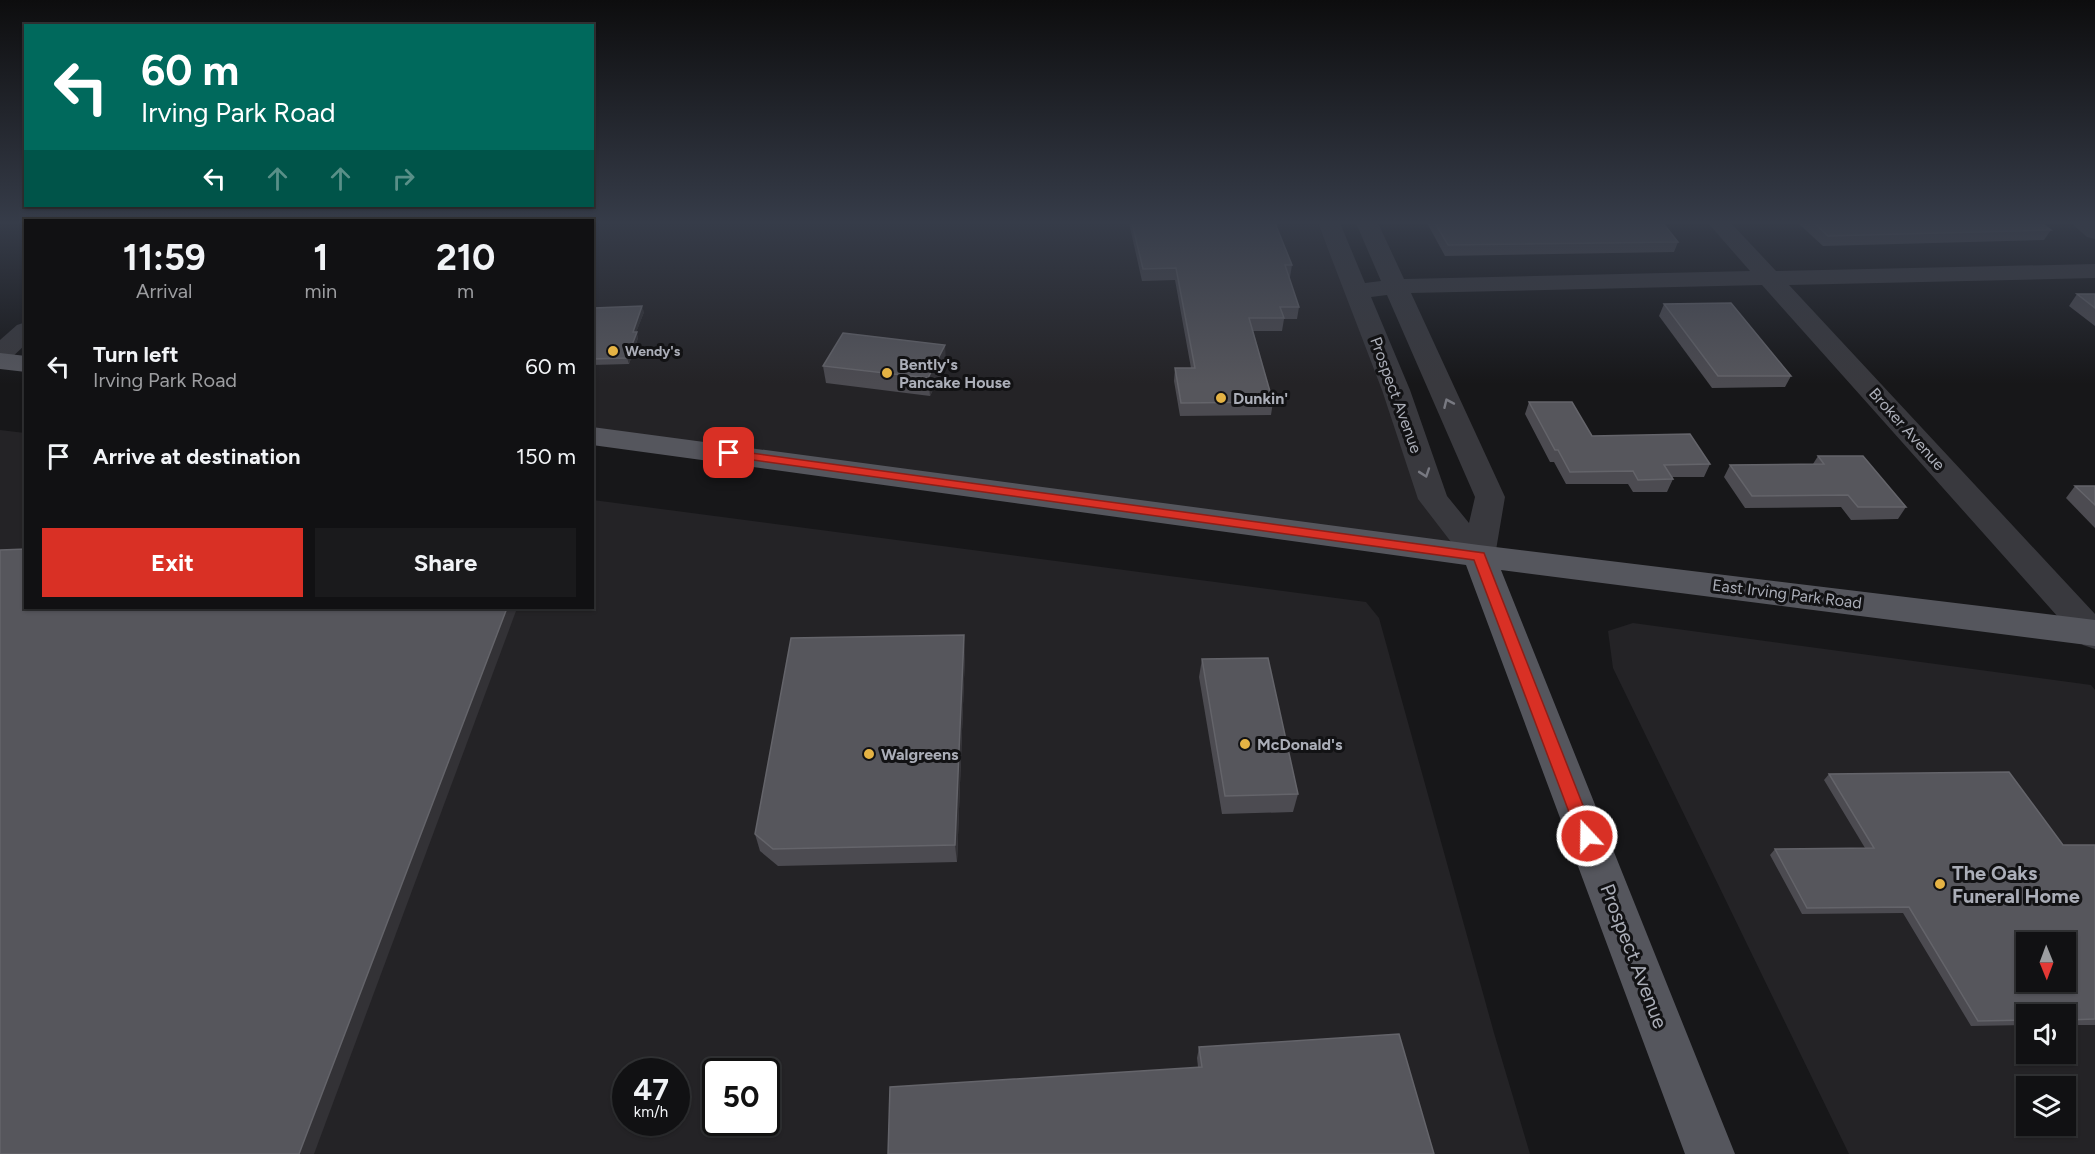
<!DOCTYPE html>
<style>
:root{--surface:#111113;--page:#1a1a1c;--text:#f1f3f6;--muted:#9c9da0;--line:#303133;--accent:#d93025}
body{margin:0;font-family:Figtree,sans-serif;background:var(--page);color:var(--text);height:100vh;display:flex;flex-direction:column;font-size:22px;white-space:nowrap}
*{box-sizing:border-box;margin:0}
p{font-size:20px;color:var(--muted)}
.icon{flex:none;width:33px;height:33px;fill:none;stroke:currentColor;stroke-width:2;stroke-linecap:round;stroke-linejoin:round}
.map{position:relative;flex:1;overflow:hidden}
.side{position:absolute;left:24px;top:219px;width:570px;height:390px;display:flex;flex-direction:column;background:var(--surface);border-radius:0px;box-shadow:0 2px 4px #0004,0 0 0 2px var(--line)}
.side>*{flex:none}
.banner{position:absolute;left:24px;top:24px;width:570px;height:183px;border-radius:0px;box-shadow:0 2px 4px #0004,0 0 0 2px var(--line);background:#00695c;color:#fff;overflow:hidden}
.needle{width:39px;rotate:179deg}
.fabs{position:absolute;left:2016px;top:932px;display:grid;gap:12px}
.fabs a{display:grid;place-items:center;width:60px;height:60px;border-radius:0px;background:var(--surface);box-shadow:0 2px 4px #0004,0 0 0 2px var(--line);font-size:30px}
.speed{position:absolute;left:612px;top:1058px;display:flex;gap:12px;font-size:30px;font-weight:700;text-align:center}
.speed>*{display:grid;place-content:center;width:78px;height:78px;border-radius:50%;background:var(--surface);box-shadow:0 2px 4px #0004,0 0 0 2px var(--line);line-height:1}
.speed small{font-size:15px;font-weight:400}
.speed .limit{border:3px solid #111;border-radius:9px;background:#fff;color:#111}
.pin{position:absolute;display:grid;place-items:center;width:51px;height:51px;color:#fff;margin:-26px;border-radius:12px;box-shadow:0 3px 9px #0006}
.me{position:absolute;width:66px;margin:-33px;rotate:339deg;stroke-linejoin:round;filter:drop-shadow(0 0 4px #0008)}
.turn{display:flex;align-items:center;gap:21px;height:126px;padding:0 18px;font-size:27px}
.turn .icon{width:78px;height:78px;stroke-width:2.5}
.turn b{display:block;font-size:42px;line-height:51px}
.lanes{display:flex;align-items:center;height:57px;padding:0 18px;background:#0003;justify-content:center;gap:30px;direction:ltr}
.lanes .off{opacity:.35}
.eta{display:flex;justify-content:space-evenly;align-items:center;height:102px;text-align:center}
.eta b{font-size:36px;font-weight:700;line-height:42px}
.primary-button{display:flex;gap:12px;margin-top:auto;padding:12px 18px}
.primary-button a{flex:1;height:69px;border-radius:0px;background:var(--accent);color:#fff;font-size:24px;font-weight:700;line-height:69px;text-align:center}
.primary-button a+a{background:var(--page);color:var(--text)}
ul{padding:0;list-style:none}
li{display:flex;align-items:center;gap:18px;height:90px;padding:0 18px}
li div{flex:1}
li b{display:block;font-size:22px}
li em{font-style:normal}
.map>svg:first-child{display:block}
.built{fill:#242326;fill-rule:evenodd}
.lines{fill:none;stroke-linecap:round;stroke-linejoin:round}
.minor{fill:#39393e;fill-rule:evenodd}
.major{fill:#55565d;fill-rule:evenodd}
.wall{fill:#4c4b51}
.shaded-wall{fill:#333236}
.building{fill:#56565c;stroke:#64646a;stroke-width:1.5;fill-rule:evenodd}
.oneway{stroke:#787981}
.route{fill:#d93025;stroke:#8d1f18;stroke-width:1.5}
.poi-dot{fill:#e5b344;stroke:#121214;stroke-width:2}
.labels{text-anchor:middle;dominant-baseline:central;stroke-width:6;stroke-linejoin:round;paint-order:stroke}
.far-poi-label{font-size:14px;font-weight:bold;fill:#abaeb8;stroke:#121214;text-anchor:start}
.poi-label{font-size:16px;font-weight:bold;fill:#abaeb8;stroke:#121214;text-anchor:start}
.street-label{font-size:16px;fill:#abaeb8;stroke:#121214}
.near-poi-label{font-size:20px;font-weight:bold;fill:#abaeb8;stroke:#121214;text-anchor:start}
.near-street-label{font-size:20px;fill:#abaeb8;stroke:#121214}
</style>
<div class="map">
<svg width="2095" height="1154" viewBox="0 0 2095 1154">
<rect width="100%" height="100%" fill="#171719"/>
<g class="built">
<polygon points="593,223 1317,223 1461,546 593,432"/>
<path d="M0,430L25,433L26,608H592L593,500L1366,602L1379,618L1494,1033L1530,1154H0ZM626,1071H676V1122H626ZM716,1071H766V1122H716Z"/>
<path d="M1633,623L2091,685L2095,690V1154H1849L1613,668L1608,631ZM2026,942H2066V981H2026ZM2026,1014H2066V1053H2026ZM2026,1086H2066V1125H2026Z"/>
</g>
<g class="lines">
<g class="minor">
<path d="M1318,223H1340L1365,283L1381,281L1356,223H1378L1404,279L1750,271L1708,223H1731L1776,271L2095,264V278L1789,285L2095,614V649L2083,645L1762,285L1411,293L1505,497L1495,556L1490,564L1479,567L1468,564L1418,499L1382,390ZM1387,295L1475,497L1469,523L1447,496L1410,390L1371,297Z"/>
<polygon points="2071,223 2095,223 2095,239 2087,237"/>
<polygon points="26,322 26,344 9,360 0,362 0,340 17,325"/>
</g>
<g class="major">
<polygon points="0,353 26,356 26,372 0,369"/>
<polygon points="592,427 1479,545 2095,620 2095,646 1501,570 1735,1154 1685,1154 1466,565 592,445"/>
</g>
</g>
<g class="wall">
<polygon points="1129,223 1275,223 1292,265 1290,277 1289,277 1299,307 1297,319 1284,319 1282,331 1253,331 1273,402 1271,415 1180,416 1174,381 1175,368 1191,368 1175,280 1142,281"/>
<polygon points="1427,223 1663,223 1678,242 1674,252 1445,256"/>
<polygon points="1798,223 2041,223 2051,230 2044,240 1823,246"/>
<polygon points="2077,294 2095,294 2095,326 2069,306"/>
<polygon points="1664,304 1791,376 1785,387 1712,388 1659,316"/>
<polygon points="592,312 644,312 636,332 638,338 629,364 592,365"/>
<polygon points="946,362 930,396 826,383 823,366"/>
<polygon points="1529,402 1592,436 1710,464 1704,477 1671,477 1673,479 1667,492 1633,492 1628,484 1566,484 1554,462 1550,462 1525,414"/>
<polygon points="1818,456 1906,507 1898,519 1851,520 1841,507 1745,508 1724,477 1730,465 1813,464"/>
<polygon points="2075,486 2095,486 2095,528 2066,498"/>
<polygon points="965,653 957,862 778,866 760,851 755,834"/>
<polygon points="1202,659 1298,794 1293,812 1222,814 1199,677"/>
<polygon points="1829,774 2063,845 2095,845 2095,1025 2066,1025 2066,1014 2026,1014 2026,1025 1971,1026 1903,913 1802,914 1770,855 1775,849 1865,848 1824,780"/>
<polygon points="1199,1047 1434,1154 1198,1067 1197,1058"/>
</g>
<g class="shaded-wall">
<polygon points="642,306 644,312 634,338 633,332"/>
<polygon points="637,332 638,338 629,364 627,358"/>
<polygon points="945,345 946,362 930,396 928,378"/>
<polygon points="507,608 515,608 516,611 314,1154 299,1154"/>
<polygon points="964,635 965,653 957,862 955,845"/>
</g>
<g class="building">
<polygon points="1132,223 1275,223 1292,265 1285,265 1299,307 1280,307 1284,318 1249,318 1273,402 1181,403 1175,368 1195,368 1176,268 1143,269"/>
<polygon points="1435,223 1663,223 1678,242 1448,245"/>
<polygon points="1814,223 2041,223 2051,230 1828,236"/>
<polygon points="2077,294 2095,294 2095,308"/>
<polygon points="1731,303 1791,376 1718,376 1664,304"/>
<polygon points="642,306 633,332 637,332 627,358 592,359 592,312 594,308"/>
<polygon points="843,333 945,345 928,378 823,366"/>
<polygon points="1529,402 1572,402 1592,436 1690,434 1710,464 1664,465 1673,479 1638,480 1633,471 1570,472 1558,450 1555,450"/>
<polygon points="1818,456 1863,456 1906,507 1858,507 1848,495 1752,496 1730,465 1824,464"/>
<polygon points="2075,486 2095,486 2095,505"/>
<polygon points="26,549 26,608 507,608 299,1154 0,1154 0,550"/>
<polygon points="964,635 955,845 773,849 755,834 791,638"/>
<polygon points="1268,658 1298,794 1225,796 1202,659"/>
<path d="M2009,772L2063,845H2095V1019L2066,1020V1014H2026V1020L1978,1021L1909,907L1807,908L1775,849L1874,848L1829,774ZM2026,942H2066V981H2026Z"/>
<polygon points="1399,1034 1434,1154 888,1154 890,1087 1202,1067 1199,1047"/>
</g>
<defs><path id="oneway-chevron" d="M-2-3.5L2.5 0L-2 3.5" fill="none" stroke-width="1.6" stroke-linecap="round" stroke-linejoin="round" transform="scale(1.5)"/></defs>
<g class="oneway">
<use href="#oneway-chevron" transform="translate(1448 403) rotate(-114)"/>
<use href="#oneway-chevron" transform="translate(1425 473) rotate(71)"/>
</g>
<linearGradient id="sky" x2="0" y2="1"><stop stop-color="#0d0d0e"/><stop offset="0.58" stop-color="#363c49"/><stop offset="1" stop-color="#363c49" stop-opacity="0"/></linearGradient>
<rect width="2095" height="384" fill="url(#sky)"/>
<polygon class="route" points="729,450 1484,553 1595,836 1593,841 1587,843 1581,841 1578,836 1474,560 724,456 722,453"/>
<g class="poi-dot">
<circle cx="613" cy="351" r="6"/>
<circle cx="887" cy="373" r="6"/>
<circle cx="1221" cy="398" r="6"/>
<circle cx="1245" cy="744" r="6"/>
<circle cx="869" cy="754" r="6"/>
<circle cx="1940" cy="884" r="6"/>
</g>
<g class="labels">
<g class="far-poi-label">
<text x="625" y="351">Wendy's</text>
</g>
<g class="poi-label">
<text x="899" y="364">Bently's<tspan x="899" dy="18">Pancake House</tspan></text>
<text x="1233" y="398">Dunkin'</text>
<text x="1257" y="744">McDonald's</text>
<text x="881" y="754">Walgreens</text>
</g>
<g class="street-label">
<text transform="translate(1396 395) rotate(70)">Prospect Avenue</text>
<text transform="translate(1907 429) rotate(48)">Broker Avenue</text>
<text transform="translate(1787 594) rotate(7)">East Irving Park Road</text>
</g>
<g class="near-poi-label">
<text x="1952" y="873">The Oaks<tspan x="1952" dy="23">Funeral Home</tspan></text>
</g>
<g class="near-street-label">
<text transform="translate(1634 956) rotate(69)">Prospect Avenue</text>
</g>
</g>
</svg>
<div class="fabs">
<a><svg class="needle" viewBox="-14 -14 28 28"><path d="M0-13l5 13h-10z" fill="#e53935"/><path d="M0 13l5-13h-10z" fill="#9c9da0"/></svg></a>
<a><svg class="icon" aria-label="sound" viewBox="0 0 24 24"><path d="M4 9h4l5-4v14l-5-4H4zM17 9q2 3 0 6"/></svg></a>
<a><svg class="icon" aria-label="layers" viewBox="0 0 24 24"><path d="M12 4l9 5-9 5-9-5zM3 14l9 5 9-5"/></svg></a>
</div>
<div class="speed"><div>47<small>km/h</small></div><div class="limit">50</div></div>
<div class="pin" style="left:729px;top:453px;background:#d93025"><svg class="icon" aria-label="arrive" viewBox="0 0 24 24"><path d="M6 21V4h12l-3 4 3 4H6"/></svg></div>
<svg class="me" style="left:1587px;top:836px" viewBox="-20 -20 40 40"><circle r="17" fill="#d93025" stroke="#fff" stroke-width="3"/><path d="M0-11L8 9 0 5-8 9z" fill="#fff"/></svg>
<div class="banner">
<div class="turn"><svg class="icon" aria-label="left" viewBox="0 0 24 24"><path d="M17 20v-9H6M10 6l-5 5 5 5"/></svg><div><b>60 m</b>Irving Park Road</div></div>
<div class="lanes"><svg class="icon" aria-label="left" viewBox="0 0 24 24"><path d="M17 20v-9H6M10 6l-5 5 5 5"/></svg><svg class="icon off" aria-label="ahead" viewBox="0 0 24 24"><path d="M12 20V5M6 11l6-6 6 6"/></svg><svg class="icon off" aria-label="ahead" viewBox="0 0 24 24"><path d="M12 20V5M6 11l6-6 6 6"/></svg><svg class="icon off" aria-label="right" viewBox="0 0 24 24"><path d="M7 20v-9h11M14 6l5 5-5 5"/></svg></div>
</div>
<section class="side">
<div class="eta">
<div><b>11:59</b><p>Arrival</p></div>
<div><b>1</b><p>min</p></div>
<div><b>210</b><p>m</p></div>
</div>
<ul>
<li><svg class="icon" aria-label="left" viewBox="0 0 24 24"><path d="M17 20v-9H6M10 6l-5 5 5 5"/></svg><div><b>Turn left</b><p>Irving Park Road</p></div><em>60 m</em></li>
<li><svg class="icon" aria-label="arrive" viewBox="0 0 24 24"><path d="M6 21V4h12l-3 4 3 4H6"/></svg><div><b>Arrive at destination</b></div><em>150 m</em></li>
</ul>
<div class="primary-button"><a>Exit</a><a>Share</a></div>
</section>
</div>
